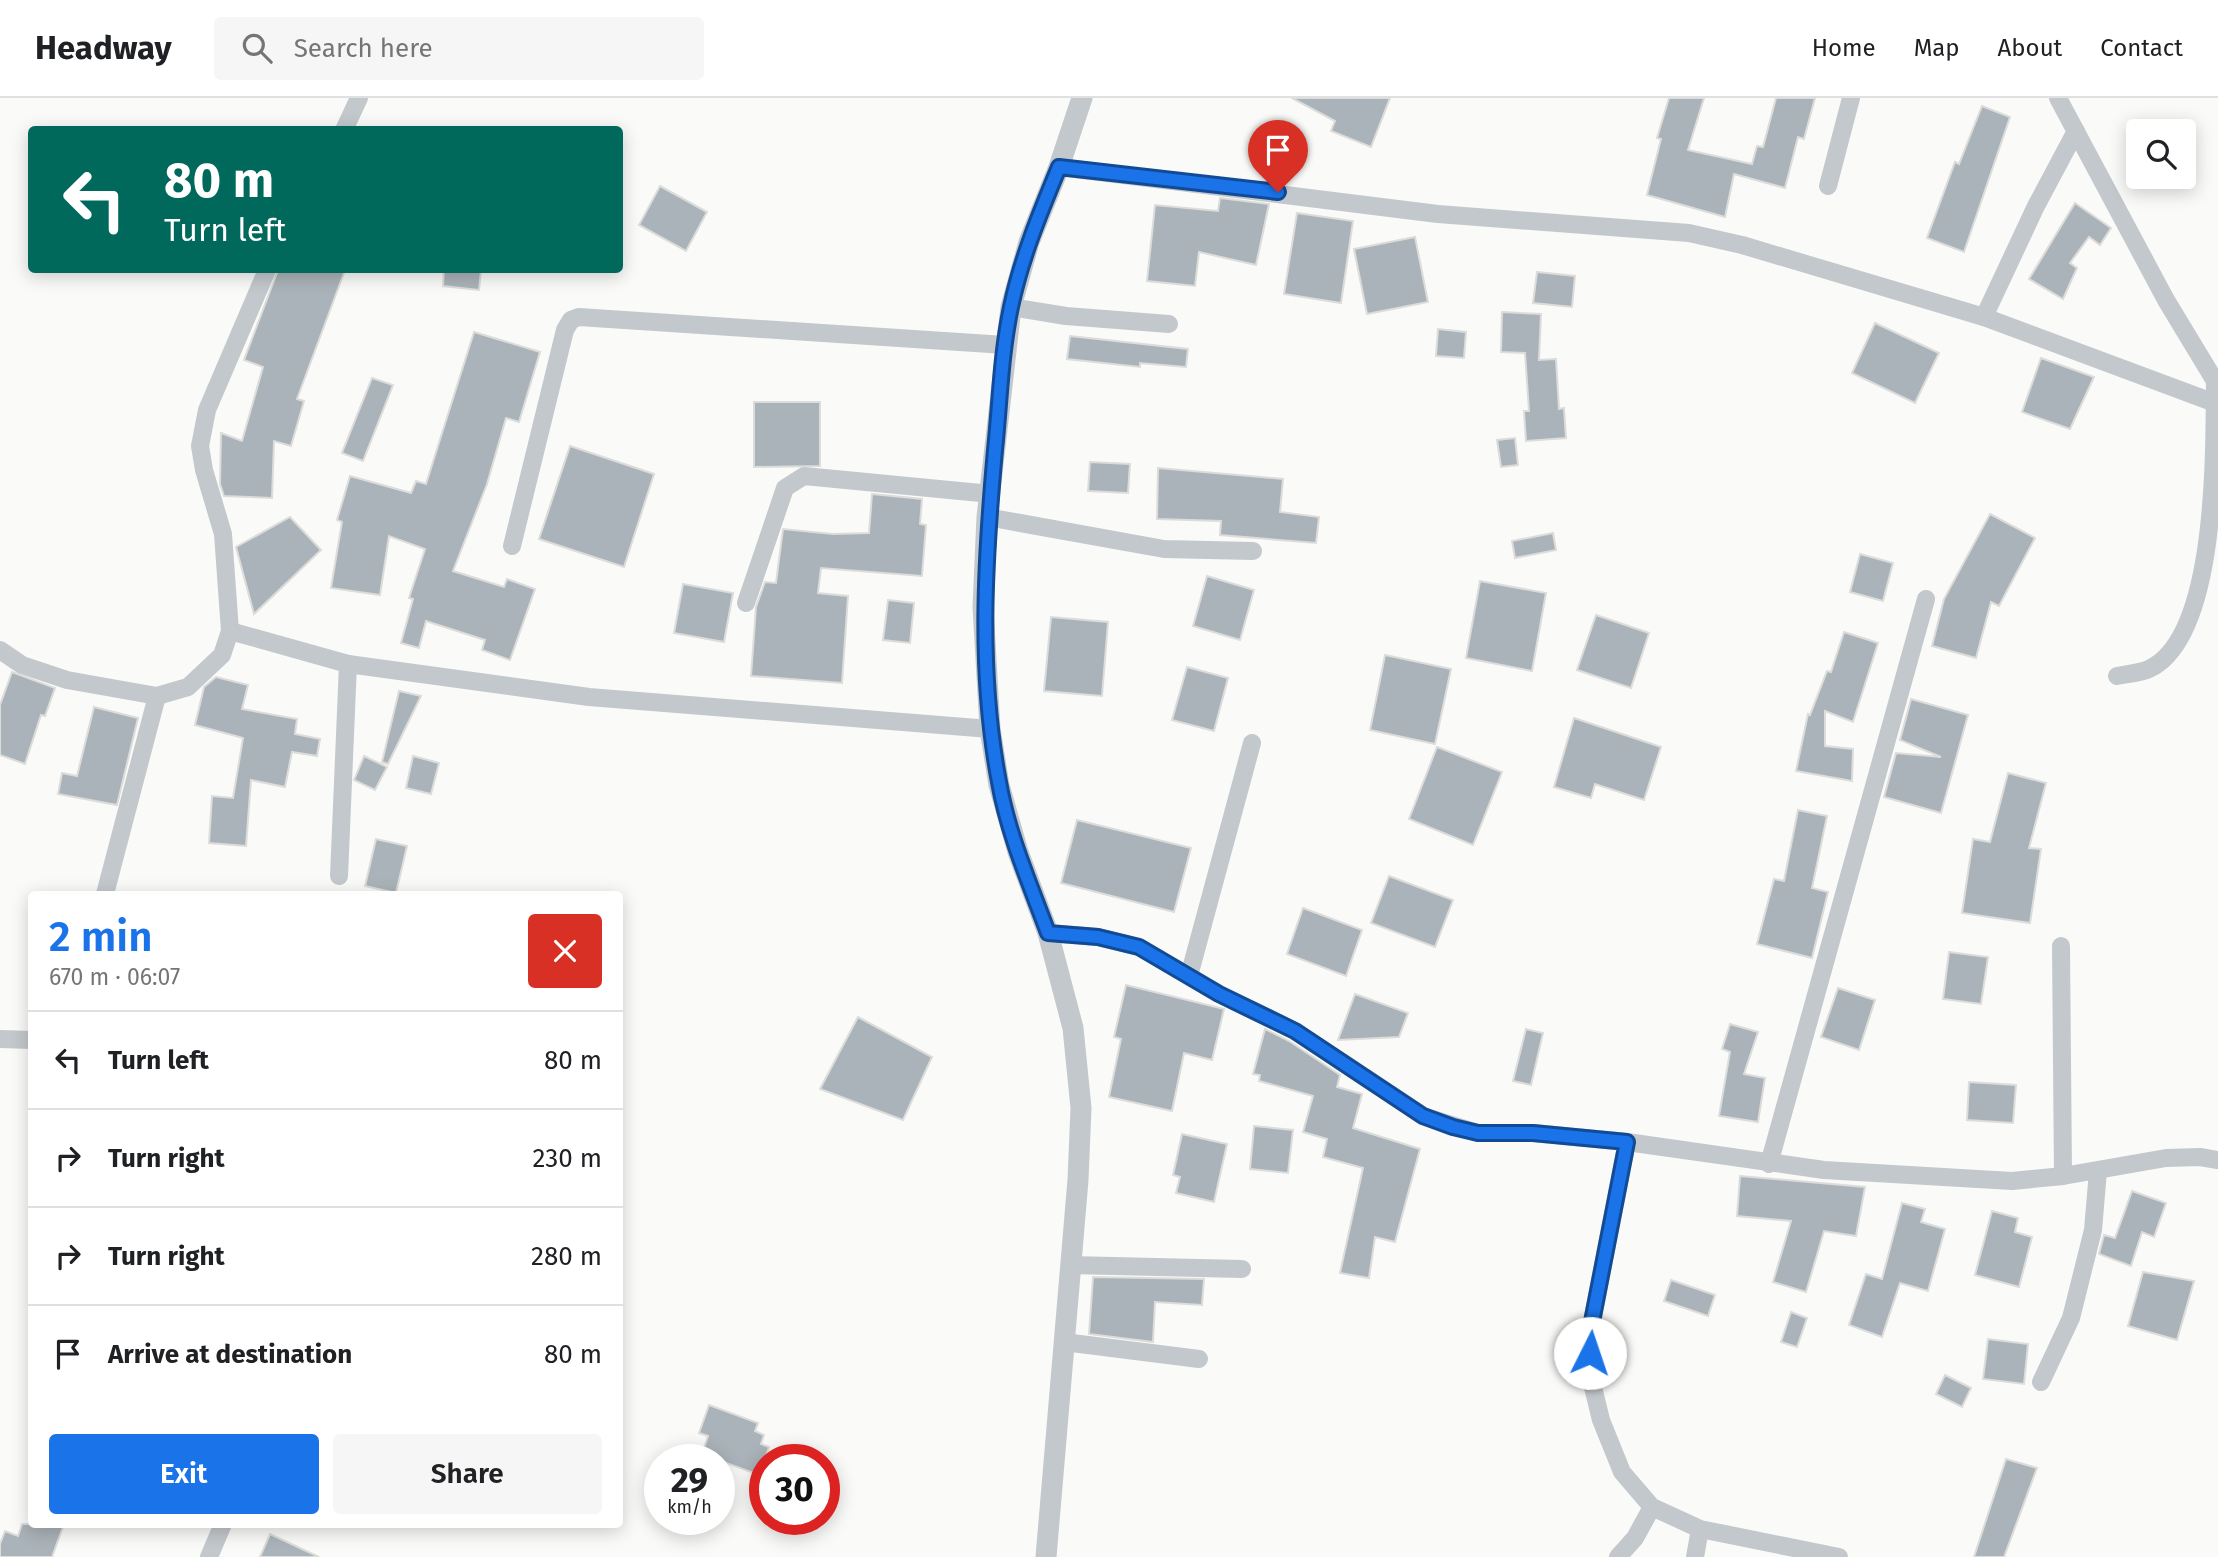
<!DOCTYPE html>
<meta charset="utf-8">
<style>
:root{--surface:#fff;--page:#f6f6f6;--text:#202124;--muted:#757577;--line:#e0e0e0;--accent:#1a73e8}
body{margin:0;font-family:"Fira Sans",sans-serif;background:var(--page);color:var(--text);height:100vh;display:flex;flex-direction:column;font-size:26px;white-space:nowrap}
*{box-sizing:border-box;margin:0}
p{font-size:23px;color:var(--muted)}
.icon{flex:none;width:38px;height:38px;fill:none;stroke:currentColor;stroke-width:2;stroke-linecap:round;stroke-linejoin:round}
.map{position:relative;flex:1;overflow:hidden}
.side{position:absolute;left:28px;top:793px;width:595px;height:637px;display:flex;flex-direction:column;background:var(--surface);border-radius:7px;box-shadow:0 4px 18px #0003}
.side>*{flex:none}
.guide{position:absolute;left:28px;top:28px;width:595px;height:147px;border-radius:7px;box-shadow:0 4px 18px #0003;background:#00695c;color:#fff;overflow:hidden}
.controls{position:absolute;left:2126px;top:21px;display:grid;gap:14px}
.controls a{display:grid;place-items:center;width:70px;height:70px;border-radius:7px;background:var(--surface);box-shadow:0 4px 18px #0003;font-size:35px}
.speed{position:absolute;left:644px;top:1346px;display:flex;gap:14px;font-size:35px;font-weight:700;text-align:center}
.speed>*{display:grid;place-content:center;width:91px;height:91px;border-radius:50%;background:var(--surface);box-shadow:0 4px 18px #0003;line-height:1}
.speed small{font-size:18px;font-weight:400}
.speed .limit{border:10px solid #d22;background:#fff;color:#111}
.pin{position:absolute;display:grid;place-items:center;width:60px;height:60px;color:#fff;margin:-72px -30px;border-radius:50% 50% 50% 0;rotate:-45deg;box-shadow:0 0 7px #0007}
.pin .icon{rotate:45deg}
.me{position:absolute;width:77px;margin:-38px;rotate:4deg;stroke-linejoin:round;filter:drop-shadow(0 0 5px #0008)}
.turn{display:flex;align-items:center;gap:24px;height:147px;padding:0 21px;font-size:32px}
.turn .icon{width:91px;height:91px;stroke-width:2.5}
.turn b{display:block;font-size:49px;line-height:60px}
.round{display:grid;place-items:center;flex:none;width:74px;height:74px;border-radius:7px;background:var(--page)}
.overview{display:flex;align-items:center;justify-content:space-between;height:119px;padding:0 21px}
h1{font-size:42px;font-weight:600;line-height:52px;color:var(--accent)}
.primary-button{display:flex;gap:14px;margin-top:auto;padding:14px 21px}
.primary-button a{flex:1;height:80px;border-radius:7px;background:var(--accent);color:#fff;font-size:28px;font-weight:600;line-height:80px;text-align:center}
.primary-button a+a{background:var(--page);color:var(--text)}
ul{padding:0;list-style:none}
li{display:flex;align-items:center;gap:21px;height:98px;padding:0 21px;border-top:2px solid var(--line)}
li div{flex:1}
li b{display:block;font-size:26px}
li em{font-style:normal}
header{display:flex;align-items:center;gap:42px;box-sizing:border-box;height:98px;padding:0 35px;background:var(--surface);border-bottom:2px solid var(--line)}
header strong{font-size:33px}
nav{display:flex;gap:38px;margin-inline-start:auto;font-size:24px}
.search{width:490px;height:63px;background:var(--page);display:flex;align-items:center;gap:18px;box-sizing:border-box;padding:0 24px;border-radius:7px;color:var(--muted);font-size:26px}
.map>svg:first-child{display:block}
.building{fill:#aab3b9;stroke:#dcdcda;stroke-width:2}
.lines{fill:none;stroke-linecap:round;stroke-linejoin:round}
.minor{stroke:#c3c8cc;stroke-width:18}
.tertiary{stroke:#c3c8cc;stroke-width:21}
.route-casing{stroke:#114b97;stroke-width:18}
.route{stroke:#1a73e8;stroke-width:12}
</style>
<header>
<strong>Headway</strong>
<div class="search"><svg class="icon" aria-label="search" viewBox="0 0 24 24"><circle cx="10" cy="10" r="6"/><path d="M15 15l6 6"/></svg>Search here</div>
<nav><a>Home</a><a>Map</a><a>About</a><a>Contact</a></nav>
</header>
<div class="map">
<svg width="2218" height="1459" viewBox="0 0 2218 1459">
<rect width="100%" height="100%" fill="#fafaf8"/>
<g class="building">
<polygon points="1292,0 1390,0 1371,49 1331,33 1335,23"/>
<polygon points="1669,0 1704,0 1688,52 1752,66 1757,48 1763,49 1776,0 1815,0 1804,41 1798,39 1785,90 1734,76 1725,119 1647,97 1661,41 1657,40"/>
<polygon points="1982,8 2010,19 1964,154 1927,140 1955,64 1959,66"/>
<polygon points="660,88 707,114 686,153 639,127"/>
<polygon points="1220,100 1269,106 1256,167 1199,154 1195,188 1147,183 1155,107 1218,113"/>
<polygon points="2075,105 2111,130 2100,147 2089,139 2070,165 2077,170 2063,201 2029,181"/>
<polygon points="1297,115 1353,123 1341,205 1284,196"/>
<polygon points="1415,139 1428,204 1367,216 1354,151"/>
<polygon points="278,172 345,172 297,301 304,303 291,348 274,343 272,400 224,398 220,386 221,335 242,343 263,269 244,262"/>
<polygon points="444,172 481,172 479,192 443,188"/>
<polygon points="1537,174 1575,178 1572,209 1533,205"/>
<polygon points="1502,214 1541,216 1539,262 1556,261 1559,311 1564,310 1566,340 1526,343 1524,313 1529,313 1525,255 1501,254"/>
<polygon points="1875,225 1939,255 1915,305 1852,275"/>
<polygon points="1438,231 1466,234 1464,260 1436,258"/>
<polygon points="474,234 540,254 519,324 506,320 487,386 453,473 504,489 507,481 535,491 510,562 482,552 485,542 426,523 419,550 401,545 413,501 409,500 425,451 389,438 380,497 331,490 342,424 337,422 350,378 411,395 416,383 426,386"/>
<polygon points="1070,238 1188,251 1186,269 1140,265 1140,269 1067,261"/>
<polygon points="2041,260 2094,279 2070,331 2022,314"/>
<polygon points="372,280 393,287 363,363 342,355"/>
<polygon points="754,304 820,304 820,368 754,369"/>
<polygon points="1515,340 1518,367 1501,369 1497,342"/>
<polygon points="570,348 654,376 624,469 539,441"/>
<polygon points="1090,364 1130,366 1128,395 1088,393"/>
<polygon points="1158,370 1283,381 1280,414 1319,419 1316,445 1220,437 1221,423 1157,421"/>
<polygon points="872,396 922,401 920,426 926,427 922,478 821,470 818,495 848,498 842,585 751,578 756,509 765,484 776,485 783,431 833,436 869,435"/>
<polygon points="1990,416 2035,440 1999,508 1991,504 1976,560 1932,548 1944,501"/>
<polygon points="290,419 321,452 254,516 236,449"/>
<polygon points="1553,435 1556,452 1515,460 1512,443"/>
<polygon points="1860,456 1893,465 1883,503 1850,494"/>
<polygon points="1207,478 1254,492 1240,542 1193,528"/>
<polygon points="1480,483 1546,495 1532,573 1466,560"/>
<polygon points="683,486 733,495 724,544 674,535"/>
<polygon points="888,502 914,505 910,545 883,542"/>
<polygon points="1596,517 1649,535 1631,590 1577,572"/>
<polygon points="1051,519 1108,524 1102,598 1044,593"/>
<polygon points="1844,534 1878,545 1853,624 1825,613 1825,648 1853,651 1852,683 1796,673 1808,616 1810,617 1827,573 1831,574"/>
<polygon points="1385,557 1451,571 1435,646 1370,632"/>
<polygon points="1187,569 1228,580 1214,633 1172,622"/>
<polygon points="12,574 55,590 45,618 41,617 25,666 0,657 0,607"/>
<polygon points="216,579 248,587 242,611 297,621 295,636 320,641 317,658 292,654 285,689 251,682 246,748 209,745 212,698 233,700 243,640 195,627 204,589"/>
<polygon points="399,593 421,598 388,666 382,664"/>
<polygon points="1911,601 1968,617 1941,715 1884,699 1896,655 1941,659 1900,642"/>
<polygon points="94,609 138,620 117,707 58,696 62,675 77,678"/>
<polygon points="1574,620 1661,649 1644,702 1595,686 1591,700 1554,689"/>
<polygon points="1437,649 1502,674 1473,747 1409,721"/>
<polygon points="364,658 387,669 375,692 354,682"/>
<polygon points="413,658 439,665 431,696 406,690"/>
<polygon points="2008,675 2046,685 2029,750 2041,751 2030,825 1962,815 1973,741 1990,744"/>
<polygon points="1798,712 1827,718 1812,790 1828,794 1812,860 1757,846 1774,781 1784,783"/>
<polygon points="1077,722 1191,750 1174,814 1061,785"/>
<polygon points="376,741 407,748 396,795 365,788"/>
<polygon points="1389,778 1453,802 1435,849 1371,825"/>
<polygon points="1303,810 1362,832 1346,878 1287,856"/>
<polygon points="1949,854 1988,859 1981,906 1943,901"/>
<polygon points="1126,887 1224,911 1212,962 1184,955 1172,1013 1109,999 1121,941 1114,939"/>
<polygon points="1838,890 1875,902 1859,952 1821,939"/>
<polygon points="1355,896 1408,915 1399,939 1338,942"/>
<polygon points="858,919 932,959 903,1022 820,991"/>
<polygon points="1730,926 1758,934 1744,976 1765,980 1758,1024 1719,1018 1730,954 1722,951"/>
<polygon points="1265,931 1289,943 1340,977 1337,989 1362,996 1353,1030 1420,1051 1395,1144 1375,1139 1369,1180 1340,1175 1363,1070 1323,1059 1327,1041 1303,1034 1313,998 1259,983 1260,977 1253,976"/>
<polygon points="1526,931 1543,935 1531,987 1513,983"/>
<polygon points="1969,984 2016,987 2013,1025 1967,1022"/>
<polygon points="1254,1028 1293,1032 1288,1075 1250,1071"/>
<polygon points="1182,1036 1227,1046 1214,1104 1176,1095 1180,1079 1173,1077"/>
<polygon points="1740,1078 1865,1089 1856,1138 1824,1133 1806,1194 1773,1184 1791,1123 1737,1118"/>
<polygon points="2132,1093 2166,1105 2154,1139 2142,1134 2131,1168 2099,1156 2104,1137 2115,1140"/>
<polygon points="1902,1105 1925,1111 1921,1124 1945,1131 1928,1193 1900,1185 1882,1239 1849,1227 1866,1176 1882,1181"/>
<polygon points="1992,1113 2018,1120 2015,1134 2032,1139 2019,1189 1975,1177"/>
<polygon points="2143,1174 2194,1183 2177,1242 2128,1228"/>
<polygon points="1093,1179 1204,1181 1202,1207 1155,1204 1153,1244 1089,1236"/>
<polygon points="1671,1182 1715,1197 1708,1218 1664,1203"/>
<polygon points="1791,1214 1807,1220 1797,1249 1781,1244"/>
<polygon points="1988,1241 2028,1246 2024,1286 1983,1281"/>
<polygon points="1945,1277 1971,1290 1962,1309 1936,1296"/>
<polygon points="709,1307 758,1325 755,1333 764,1337 761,1346 769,1349 759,1377 702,1356 708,1338 699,1335"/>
<polygon points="2006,1361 2037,1370 2004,1459 1974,1459"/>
<polygon points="22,1426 64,1426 52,1459 0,1459 0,1446 5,1433 18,1438"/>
<polygon points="270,1436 319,1459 260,1459"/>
</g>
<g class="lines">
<g class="minor">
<polyline points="2058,0 2166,202 2218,288"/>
<polyline points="344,32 359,0"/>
<polyline points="1059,69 1438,116 1689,135 1742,147 1984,219 2215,305"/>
<polyline points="1828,88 1851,0"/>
<polyline points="1011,209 1066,218 1169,226"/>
<polyline points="1984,219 2036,108 2076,33"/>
<polyline points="987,419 1164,451 1253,453"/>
<polyline points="512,448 565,232 571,222 579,219 1005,247"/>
<polyline points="746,505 785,390 804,378 991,396"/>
<polyline points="230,533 348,566 339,778"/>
<polyline points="0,552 22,567 67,582 157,598 188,589 222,557 230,533 223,436 204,372 200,348 207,312 267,172"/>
<polyline points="348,566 589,599 990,631"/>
<path d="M2117,578C2127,576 2140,575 2149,571C2218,539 2214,354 2215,284"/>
<polyline points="105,796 157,598"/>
<polyline points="1048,835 1098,839 1139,849 1219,896 1295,933 1423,1018 1478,1035 1533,1035 1627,1044 1824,1072 2012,1083 2063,1078 2166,1060 2200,1059 2218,1062"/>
<polyline points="2061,848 2063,1078"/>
<polyline points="1189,878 1252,645"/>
<polyline points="0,941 32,942"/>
<polyline points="1627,1044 1590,1234 1590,1277 1601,1322 1622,1374 1652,1409 1700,1431 1839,1459"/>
<polyline points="1769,1066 1926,501"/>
<polyline points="1070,1167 1242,1171"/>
<polyline points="1064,1244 1199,1261"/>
<polyline points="2041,1284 2071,1220 2093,1132 2098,1073"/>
<polyline points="209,1459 223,1426"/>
<polyline points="1618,1459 1635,1440 1652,1409"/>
<polyline points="1695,1459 1700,1431"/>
</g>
<polyline class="tertiary" points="1046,1459 1078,1082 1081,1010 1073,930 1048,835 1018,754 999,687 990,631 983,509 987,419 1011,209 1029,144 1059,69 1082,0"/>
</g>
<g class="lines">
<defs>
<path id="route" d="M1278,94L1059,69C1040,115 1021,161 1011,209C1001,256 1000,304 995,352C985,463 978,573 999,684C1008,736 1030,786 1048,835L1098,839L1139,849L1219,896L1295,933L1423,1018L1453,1029L1478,1035H1533L1627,1044L1590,1234V1255"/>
</defs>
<use href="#route" class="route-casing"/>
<use href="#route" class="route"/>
</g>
</svg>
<div class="controls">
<a><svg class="icon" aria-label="search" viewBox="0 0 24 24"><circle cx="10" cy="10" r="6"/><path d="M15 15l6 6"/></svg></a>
</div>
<div class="speed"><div>29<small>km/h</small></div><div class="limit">30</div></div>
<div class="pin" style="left:1278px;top:94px;background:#d93025"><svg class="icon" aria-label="arrive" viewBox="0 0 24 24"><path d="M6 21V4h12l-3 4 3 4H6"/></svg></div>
<svg class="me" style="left:1590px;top:1255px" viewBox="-20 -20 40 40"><circle r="19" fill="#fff"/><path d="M0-13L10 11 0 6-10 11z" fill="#1a73e8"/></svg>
<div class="guide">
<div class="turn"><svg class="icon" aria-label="left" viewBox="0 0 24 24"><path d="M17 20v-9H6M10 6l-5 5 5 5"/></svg><div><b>80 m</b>Turn left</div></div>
</div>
<section class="side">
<div class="overview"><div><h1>2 min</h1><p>670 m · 06:07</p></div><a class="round" style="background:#d93025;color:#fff"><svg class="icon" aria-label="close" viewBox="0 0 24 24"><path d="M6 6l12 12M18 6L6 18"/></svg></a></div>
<ul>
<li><svg class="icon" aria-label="left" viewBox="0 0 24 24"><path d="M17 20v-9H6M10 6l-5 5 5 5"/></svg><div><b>Turn left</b></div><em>80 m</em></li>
<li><svg class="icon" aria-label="right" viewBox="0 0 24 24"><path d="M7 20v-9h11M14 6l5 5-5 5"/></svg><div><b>Turn right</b></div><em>230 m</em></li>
<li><svg class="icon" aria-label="right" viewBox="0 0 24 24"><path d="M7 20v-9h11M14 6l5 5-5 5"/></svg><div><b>Turn right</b></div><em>280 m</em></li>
<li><svg class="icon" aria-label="arrive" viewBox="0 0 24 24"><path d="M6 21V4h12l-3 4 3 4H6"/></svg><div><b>Arrive at destination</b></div><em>80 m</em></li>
</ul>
<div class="primary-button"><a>Exit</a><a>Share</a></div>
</section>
</div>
